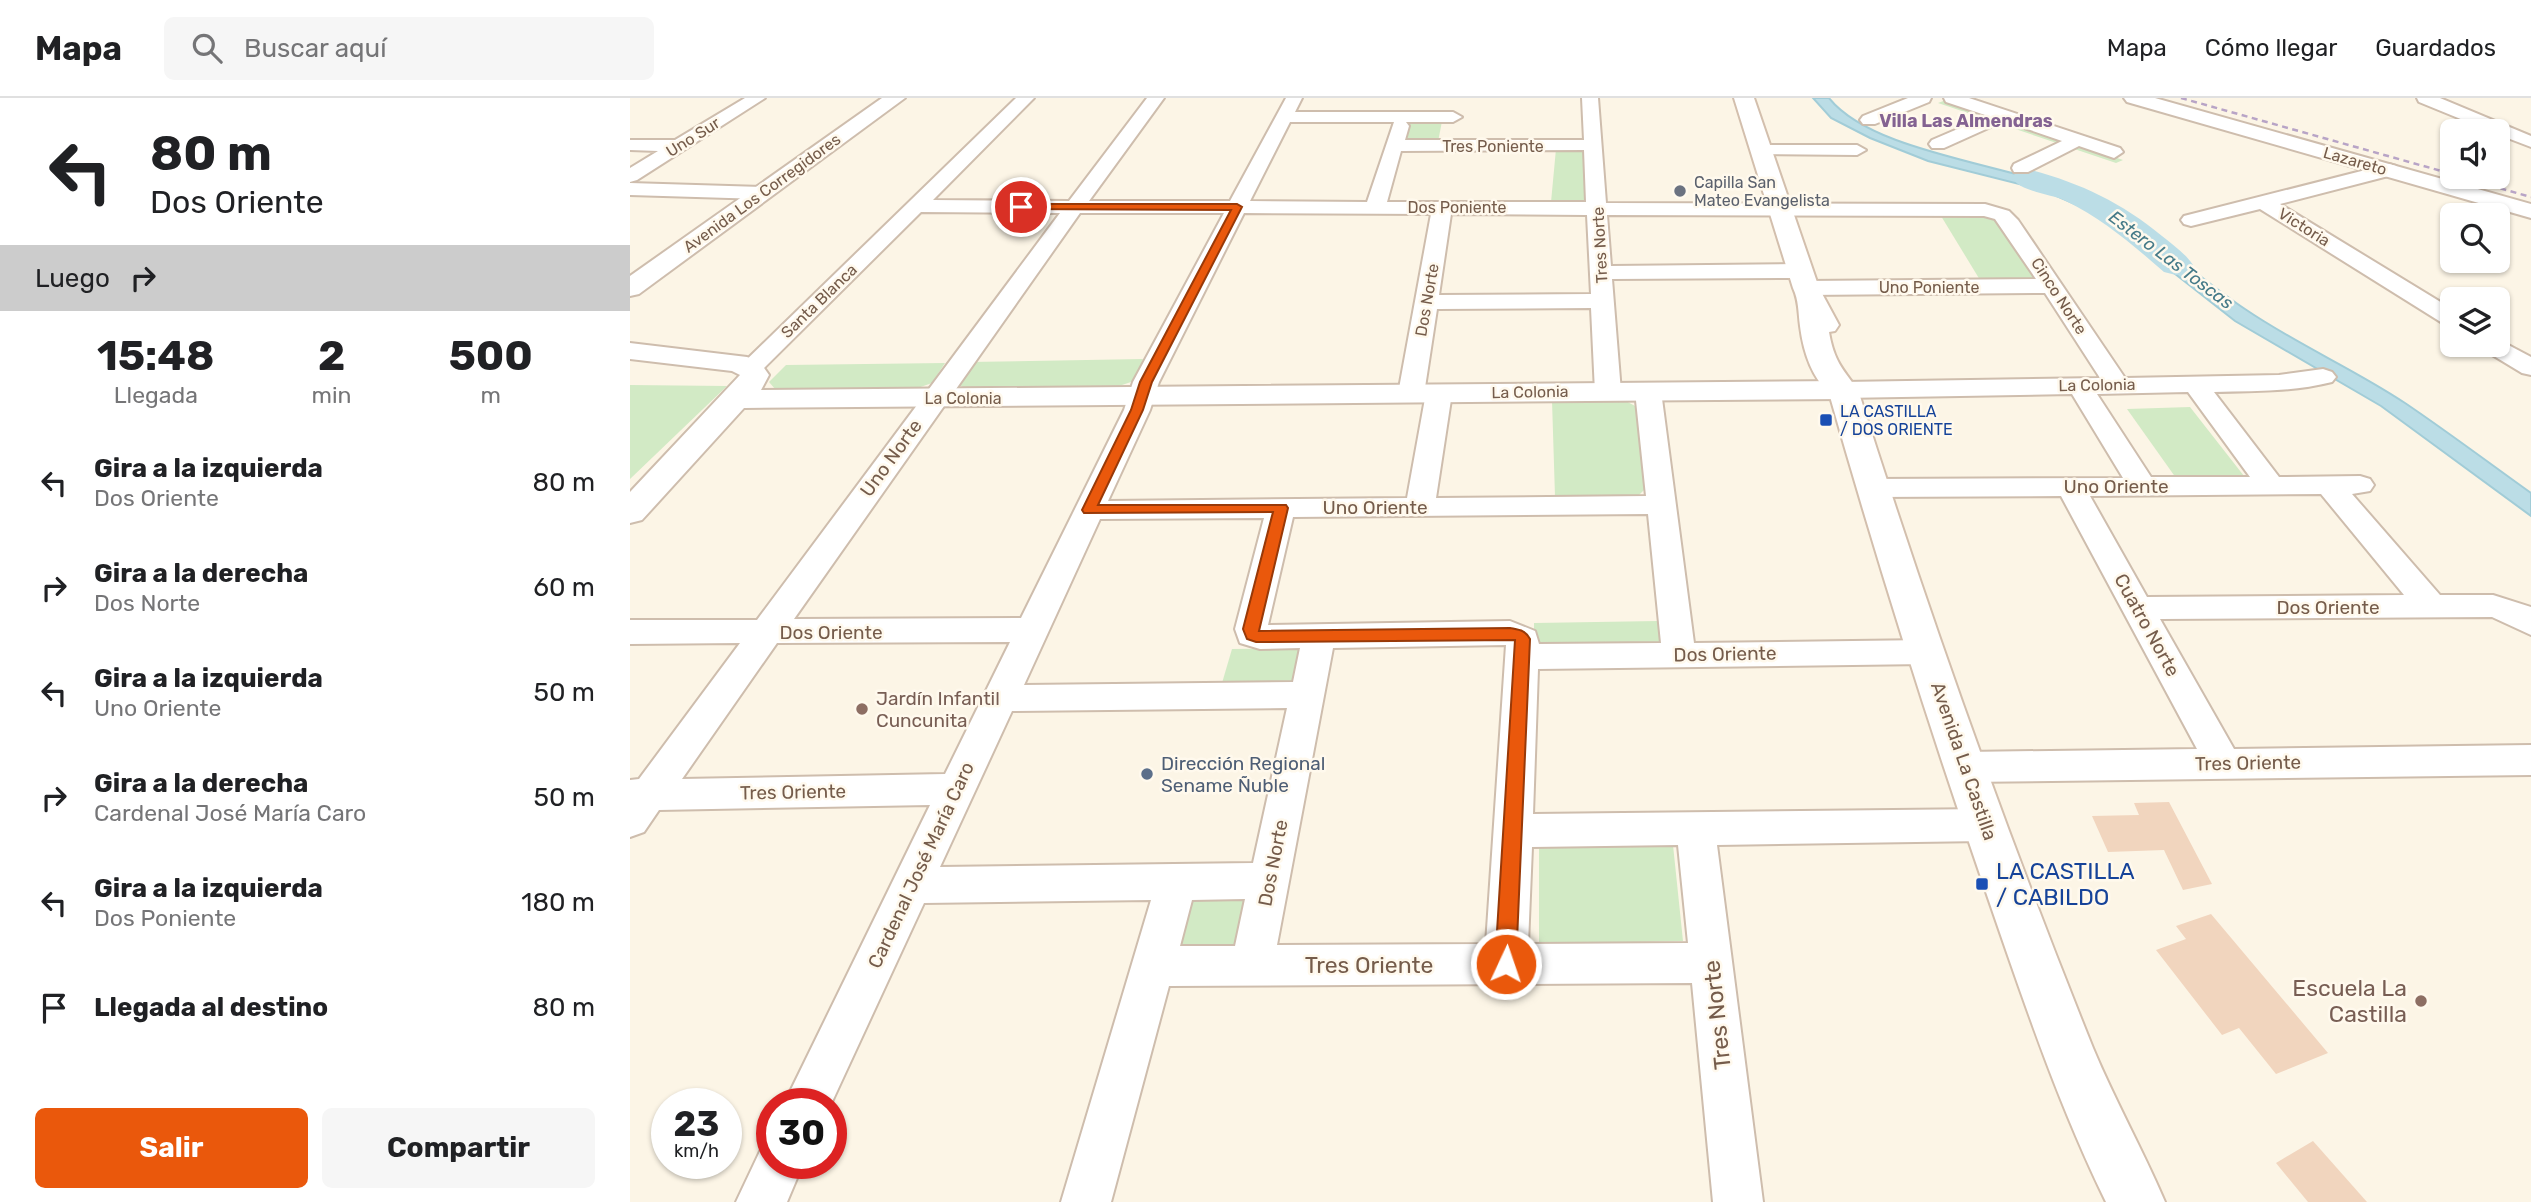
<!DOCTYPE html>
<html lang="es">
<meta charset="utf-8">
<style>
:root{--surface:#fff;--page:#f6f6f6;--text:#202124;--muted:#757577;--line:#e0e0e0;--accent:#ea580c}
body{margin:0;font-family:Rubik,sans-serif;background:var(--page);color:var(--text);height:100vh;display:flex;flex-direction:column;font-size:26px;white-space:nowrap}
*{box-sizing:border-box;margin:0}
p{font-size:23px;color:var(--muted)}
.icon{flex:none;width:38px;height:38px;fill:none;stroke:currentColor;stroke-width:2;stroke-linecap:round;stroke-linejoin:round}
.map{position:relative;flex:1;overflow:hidden}
.side{display:flex;flex-direction:column;background:var(--surface);width:630px}
.side>*{flex:none}
.hud{background:#fff;color:var(--text);overflow:hidden}
.controls{position:absolute;left:1810px;top:21px;display:grid;gap:14px}
.controls a{display:grid;place-items:center;width:70px;height:70px;border-radius:10px;background:var(--surface);box-shadow:0 2px 5px #0004;font-size:35px}
.speed{position:absolute;left:21px;top:990px;display:flex;gap:14px;font-size:35px;font-weight:700;text-align:center}
.speed>*{display:grid;place-content:center;width:91px;height:91px;border-radius:50%;background:var(--surface);box-shadow:0 2px 5px #0004;line-height:1}
.speed small{font-size:18px;font-weight:400}
.speed .limit{border:10px solid #d22;background:#fff;color:#111}
.pin{position:absolute;display:grid;place-items:center;width:60px;height:60px;color:#fff;margin:-30px;border:4px solid #fff;border-radius:50%;box-shadow:0 2px 7px #0007}
.me{position:absolute;width:77px;margin:-38px;rotate:3deg;stroke-linejoin:round;filter:drop-shadow(0 0 5px #0008)}
.turn{display:flex;align-items:center;gap:24px;height:147px;padding:0 35px;font-size:32px}
.turn .icon{width:91px;height:91px;stroke-width:2.5}
.turn b{display:block;font-size:49px;line-height:60px}
.then{display:flex;align-items:center;height:66px;padding:0 35px;background:#0003;gap:14px;font-size:26px}
.eta{display:flex;justify-content:space-evenly;align-items:center;height:119px;text-align:center}
.eta b{font-size:42px;font-weight:700;line-height:49px}
.cta{display:flex;gap:14px;margin-top:auto;padding:14px 35px}
.cta a{flex:1;height:80px;border-radius:10px;background:var(--accent);color:#fff;font-size:28px;font-weight:700;line-height:80px;text-align:center}
.cta a+a{background:var(--page);color:var(--text)}
ul{padding:0;list-style:none}
li{display:flex;align-items:center;gap:21px;height:105px;padding:0 35px}
li div{flex:1}
li b{display:block;font-size:26px}
li em{font-style:normal}
header{display:flex;align-items:center;gap:42px;box-sizing:border-box;height:98px;padding:0 35px;background:var(--surface);border-bottom:2px solid var(--line)}
header strong{font-size:33px}
nav{display:flex;gap:38px;margin-inline-start:auto;font-size:24px}
.search{width:490px;height:63px;background:var(--page);display:flex;align-items:center;gap:18px;box-sizing:border-box;padding:0 24px;border-radius:10px;color:var(--muted);font-size:26px}
main{display:flex;flex:1;min-height:0}
.map>svg:first-child{display:block}
.green{fill:#d2eac5}
.water{fill:#bbdde6;stroke:#a1ccd7;stroke-width:2}
.lines{fill:none;stroke-linecap:round;stroke-linejoin:round}
.river{fill:#bbdde6;fill-rule:evenodd}
.building{fill:#f1d5be}
.minor-casing{stroke:#cebdad;stroke-width:4}
.tertiary-casing{stroke:#cebdad;stroke-width:4}
.secondary-casing{stroke:#d3bfad;stroke-width:4}
.minor{fill:#fff;fill-rule:evenodd}
.tertiary{fill:#fff;fill-rule:evenodd}
.secondary{fill:#fff;fill-rule:evenodd}
.rail{stroke:#b8a4c6;stroke-width:2.5;stroke-dasharray:6 4.5;stroke-linecap:butt}
.route{fill:#ea580c;stroke:#983908;stroke-width:2}
.worship-dot{fill:#6b7280;stroke:#fff9ed;stroke-width:2.5}
.transit-dot{fill:#1a4fb4;stroke:#fff9ed;stroke-width:2.5}
.education-dot{fill:#8d6e63;stroke:#fff9ed;stroke-width:2.5}
.service-dot{fill:#5c6f8a;stroke:#fff9ed;stroke-width:2.5}
.labels{text-anchor:middle;dominant-baseline:central;stroke-width:5;stroke-linejoin:round;paint-order:stroke}
.far-street-label{font-size:16px;fill:#755c4b;stroke:#fff9ed}
.far-worship-label{font-size:16px;fill:#5b616d;stroke:#fff9ed;text-anchor:start}
.far-transit-label{font-size:16px;fill:#164399;stroke:#fff9ed;text-anchor:start}
.far-neighbourhood-label{font-size:18px;font-weight:bold;fill:#846392;stroke:#fff9ed}
.far-water-label{font-size:18px;font-style:italic;fill:#457a88;stroke:#fff9ed}
.street-label{font-size:19px;fill:#755c4b;stroke:#fff9ed}
.education-label{font-size:19px;fill:#785e54;stroke:#fff9ed;text-anchor:start}
.service-label{font-size:19px;fill:#4e5e75;stroke:#fff9ed;text-anchor:start}
.near-transit-label{font-size:23px;fill:#164399;stroke:#fff9ed;text-anchor:start}
.near-street-label{font-size:23px;fill:#755c4b;stroke:#fff9ed}
.near-education-label{font-size:23px;fill:#785e54;stroke:#fff9ed;text-anchor:end}
</style>
<header>
<strong>Mapa</strong>
<div class="search"><svg class="icon" aria-label="search" viewBox="0 0 24 24"><circle cx="10" cy="10" r="6"/><path d="M15 15l6 6"/></svg>Buscar aquí</div>
<nav><a>Mapa</a><a>Cómo llegar</a><a>Guardados</a></nav>
</header>
<main>
<section class="side">
<div class="hud">
<div class="turn"><svg class="icon" aria-label="left" viewBox="0 0 24 24"><path d="M17 20v-9H6M10 6l-5 5 5 5"/></svg><div><b>80 m</b>Dos Oriente</div></div>
<div class="then">Luego<svg class="icon" aria-label="right" viewBox="0 0 24 24"><path d="M7 20v-9h11M14 6l5 5-5 5"/></svg></div>
</div>
<div class="eta">
<div><b>15:48</b><p>Llegada</p></div>
<div><b>2</b><p>min</p></div>
<div><b>500</b><p>m</p></div>
</div>
<ul>
<li><svg class="icon" aria-label="left" viewBox="0 0 24 24"><path d="M17 20v-9H6M10 6l-5 5 5 5"/></svg><div><b>Gira a la izquierda</b><p>Dos Oriente</p></div><em>80 m</em></li>
<li><svg class="icon" aria-label="right" viewBox="0 0 24 24"><path d="M7 20v-9h11M14 6l5 5-5 5"/></svg><div><b>Gira a la derecha</b><p>Dos Norte</p></div><em>60 m</em></li>
<li><svg class="icon" aria-label="left" viewBox="0 0 24 24"><path d="M17 20v-9H6M10 6l-5 5 5 5"/></svg><div><b>Gira a la izquierda</b><p>Uno Oriente</p></div><em>50 m</em></li>
<li><svg class="icon" aria-label="right" viewBox="0 0 24 24"><path d="M7 20v-9h11M14 6l5 5-5 5"/></svg><div><b>Gira a la derecha</b><p>Cardenal José María Caro</p></div><em>50 m</em></li>
<li><svg class="icon" aria-label="left" viewBox="0 0 24 24"><path d="M17 20v-9H6M10 6l-5 5 5 5"/></svg><div><b>Gira a la izquierda</b><p>Dos Poniente</p></div><em>180 m</em></li>
<li><svg class="icon" aria-label="arrive" viewBox="0 0 24 24"><path d="M6 21V4h12l-3 4 3 4H6"/></svg><div><b>Llegada al destino</b></div><em>80 m</em></li>
</ul>
<div class="cta"><a>Salir</a><a>Compartir</a></div>
</section>
<div class="map">
<svg width="1901" height="1104" viewBox="0 0 1901 1104">
<rect width="100%" height="100%" fill="#fcf5e6"/>
<g class="green">
<polygon points="1316,2 1493,62 1486,65 1308,5"/>
<polygon points="779,23 812,23 808,44 773,45"/>
<polygon points="926,51 960,51 958,104 921,104"/>
<polygon points="1366,117 1410,181 1350,182 1311,118"/>
<polygon points="513,261 504,283 483,290 337,291 327,286 338,264"/>
<polygon points="315,265 302,285 282,292 146,292 139,284 156,267"/>
<polygon points="0,287 97,288 0,381"/>
<polygon points="992,301 1007,309 1016,390 1008,398 925,399 922,302"/>
<polygon points="1560,309 1614,378 1546,380 1497,311"/>
<polygon points="1028,523 1030,544 904,546 904,525"/>
<polygon points="674,550 667,583 592,585 602,551"/>
<polygon points="1043,747 1053,843 909,846 909,750"/>
<polygon points="620,798 609,850 544,852 557,800"/>
</g>
<path class="water" d="M1183,0H1199C1245,57 1386,66 1454,99C1514,127 1560,174 1615,211C1666,246 1724,271 1775,305C1818,334 1859,365 1901,395V418L1751,308L1605,223L1470,117L1413,92L1298,63L1240,40L1201,20Z"/>
<g class="lines">
<path class="river" d="M1397,71C1448,84 1491,104 1532,138C1543,147 1555,155 1563,167L1558,174L1546,177L1534,174C1503,147 1473,121 1436,103C1421,96 1391,94 1382,80L1386,74Z"/>
</g>
<g class="building">
<polygon points="1539,704 1582,786 1553,792 1534,752 1478,754 1462,718 1509,717 1504,705"/>
<polygon points="1581,816 1698,955 1646,976 1609,930 1592,937 1526,852 1556,841 1546,828"/>
<polygon points="1683,1043 1737,1104 1678,1104 1646,1065"/>
</g>
<g class="lines">
<defs>
<g id="minor">
<polygon points="115,0 135,0 7,82 0,84 0,70 28,53 0,52 0,42 45,42"/>
<path d="M386,0H404L303,102L439,103L517,0H534L459,103H600L656,0H672L665,14H823L832,19L823,24H776L779,28L775,42H954L952,0H968L976,105L1355,106L1379,113L1388,122L1495,280L1649,277L1693,271L1702,274L1706,279L1702,284C1663,294 1623,293 1584,294L1649,379L1730,378L1740,381L1744,387L1740,393L1722,396L1810,497H1863L1901,509V537L1862,519L1530,521L1604,651L1901,647V677L1335,684L1322,680L1317,669L1322,658L1335,654L1567,651L1431,398L1242,399L1232,396L1228,390L1232,384L1242,381L1493,380L1442,296L1213,300L1204,297L1200,292L1204,287L1213,284L1470,280L1415,195L1176,197L1168,195L1165,190L1168,185L1176,183L1406,181L1365,121L1354,118L977,117L981,168L1170,166L1178,168L1181,173L1178,178L1170,180L982,181L991,294L987,299L978,302L969,299L965,294L961,210L807,211L794,296L790,301L781,304L772,301L768,296L801,116L614,115L529,284L520,312L478,403L777,400L796,295L800,290L809,287L818,290L822,295L806,400L1016,398L1005,293L1009,288L1018,285L1027,288L1031,293L1064,545L1297,542L1309,545L1314,554L1309,563L1297,566L908,571L903,716L1355,711L1369,715L1374,727L1369,739L1355,743L1087,747L1133,1104H1083L1062,885L539,888L481,1104H431L521,802L294,805L201,1006H154L300,707L29,712L14,734L0,739V682L9,681L110,545L0,546V522H127L430,115L291,114L129,275L120,277L111,275L108,270ZM660,24H764L737,104L620,103ZM954,52L956,104H757L771,53ZM450,115H594L503,284L494,312L391,520L164,521ZM821,116L957,117L961,196L809,197ZM1558,294L1620,379H1521L1467,296ZM1691,396L1774,497L1517,499L1460,398ZM1018,416L1031,545L909,546L905,533L880,523L638,527L663,419ZM634,420L605,531L610,545L630,551L670,550L663,584L394,587L470,421ZM380,544L315,676L52,681L147,545ZM876,547L856,846L647,847L703,550ZM657,610L623,765L310,769L382,613ZM1048,747L1058,845L898,846L902,749ZM615,801L605,848H550L562,802Z"/>
<polygon points="1278,0 1301,0 1299,4 1245,26 1233,26 1230,22 1233,18"/>
<polygon points="1314,0 1339,0 1490,50 1493,54 1484,60 1449,48 1398,74 1384,74 1382,70 1384,66 1432,43 1374,23 1314,50 1302,50 1299,46 1302,42 1358,18 1316,4"/>
<polygon points="1787,0 1810,0 1901,38 1901,49 1867,36 1867,33 1860,33 1789,4"/>
<polygon points="1131,47 1227,47 1236,52 1227,57 1125,56 1122,52 1125,48"/>
<polygon points="1759,66 1766,68 1768,72 1766,76 1650,106 1822,211 1822,228 1814,226 1630,111 1561,128 1554,126 1551,122 1554,118"/>
<polygon points="0,85 132,89 142,95 132,101 0,97"/>
<polygon points="1867,241 1901,259 1901,277 1892,275 1854,252 1851,247 1867,247"/>
<polygon points="142,1045 142,1066 173,1066 157,1104 106,1104 132,1049"/>
</g>
<g id="tertiary">
<polygon points="252,0 275,0 9,196 0,198 0,178"/>
<polygon points="1494,0 1525,0 1901,106 1901,120 1497,4"/>
<polygon points="0,245 117,259 130,264 139,277 131,292 1213,283 1223,286 1228,292 1223,298 1213,301 114,310 12,422 0,425 0,394 110,277 102,273 0,261"/>
</g>
<path id="secondary" d="M1104,0H1124L1189,190L1209,227L1205,233L1199,234C1204,263 1212,270 1228,292C1298,514 1376,734 1463,950C1485,1003 1513,1052 1535,1104H1476C1427,1004 1392,898 1356,794C1299,629 1247,463 1199,295C1181,278 1173,252 1170,228C1168,213 1169,203 1163,190Z"/>
</defs>
<use href="#minor" class="minor-casing"/>
<use href="#tertiary" class="tertiary-casing"/>
<use href="#secondary" class="secondary-casing"/>
<use href="#minor" class="minor"/>
<use href="#tertiary" class="tertiary"/>
<use href="#secondary" class="secondary"/>
<g class="rail">
<polyline points="1551,0 1822,76"/>
<polyline points="1830,79 1901,99"/>
</g>
</g>
<path class="route" d="M391,106H607L612,109L522,284L513,312L468,407H656L658,410L629,533L880,530C890,532 895,532 900,541L886,866L883,873L876,876L868,873L865,866L885,542L626,544L617,541L613,531L643,414L454,415L452,412L501,312L510,284L601,112L388,111V107Z"/>
<circle class="worship-dot" cx="1050" cy="93" r="7"/>
<g class="transit-dot">
<rect x="1189" y="315" width="14" height="14" rx="3.5"/>
<rect x="1345" y="779" width="14" height="14" rx="3.5"/>
</g>
<g class="education-dot">
<circle cx="232" cy="611" r="7"/>
<circle cx="1791" cy="903" r="7"/>
</g>
<circle class="service-dot" cx="517" cy="676" r="7"/>
<g class="labels">
<g class="far-street-label">
<text transform="translate(63 39) rotate(-32)">Uno Sur</text>
<text x="863" y="48">Tres Poniente</text>
<text transform="translate(1725 63) rotate(16)">Lazareto</text>
<text transform="translate(132 95) rotate(-36)">Avenida Los Corregidores</text>
<text x="827" y="109">Dos Poniente</text>
<text transform="translate(1674 129) rotate(32)">Victoria</text>
<text transform="translate(970 147) rotate(-93)">Tres Norte</text>
<text x="1299" y="189">Uno Poniente</text>
<text transform="translate(1429 198) rotate(57)">Cinco Norte</text>
<text transform="translate(797 202) rotate(-80)">Dos Norte</text>
<text transform="translate(189 203) rotate(-44)">Santa Blanca</text>
<text transform="translate(1467 287) rotate(-1)">La Colonia</text>
<text transform="translate(900 294) rotate(-1)">La Colonia</text>
<text x="333" y="300">La Colonia</text>
</g>
<g class="far-worship-label">
<text x="1064" y="84">Capilla San<tspan x="1064" dy="18">Mateo Evangelista</tspan></text>
</g>
<g class="far-transit-label">
<text x="1210" y="313">LA CASTILLA<tspan x="1210" dy="18">/ DOS ORIENTE</tspan></text>
</g>
<g class="far-neighbourhood-label">
<text x="1336" y="23">Villa Las Almendras</text>
</g>
<g class="far-water-label">
<text transform="translate(1541 162) rotate(37)">Estero Las Toscas</text>
</g>
<g class="street-label">
<text transform="translate(261 360) rotate(-54)">Uno Norte</text>
<text x="1486" y="388">Uno Oriente</text>
<text x="745" y="409">Uno Oriente</text>
<text x="1698" y="509">Dos Oriente</text>
<text transform="translate(1517 527) rotate(61)">Cuatro Norte</text>
<text x="201" y="534">Dos Oriente</text>
<text transform="translate(1095 556) rotate(-1)">Dos Oriente</text>
<text transform="translate(1334 663) rotate(71)">Avenida La Castilla</text>
<text transform="translate(1618 665) rotate(-1)">Tres Oriente</text>
<text transform="translate(163 694) rotate(-1)">Tres Oriente</text>
<text transform="translate(643 765) rotate(-79)">Dos Norte</text>
<text transform="translate(291 767) rotate(-65)">Cardenal José María Caro</text>
</g>
<g class="education-label">
<text x="246" y="600">Jardín Infantil<tspan x="246" dy="22">Cuncunita</tspan></text>
</g>
<g class="service-label">
<text x="531" y="665">Dirección Regional<tspan x="531" dy="22">Sename Ñuble</tspan></text>
</g>
<g class="near-transit-label">
<text x="1366" y="773">LA CASTILLA<tspan x="1366" dy="26">/ CABILDO</tspan></text>
</g>
<g class="near-street-label">
<text x="739" y="867">Tres Oriente</text>
<text transform="translate(1087 917) rotate(-96)">Tres Norte</text>
</g>
<g class="near-education-label">
<text x="1777" y="890">Escuela La<tspan x="1777" dy="26">Castilla</tspan></text>
</g>
</g>
</svg>
<div class="controls">
<a><svg class="icon" aria-label="sound" viewBox="0 0 24 24"><path d="M4 9h4l5-4v14l-5-4H4zM17 9q2 3 0 6"/></svg></a>
<a><svg class="icon" aria-label="search" viewBox="0 0 24 24"><circle cx="10" cy="10" r="6"/><path d="M15 15l6 6"/></svg></a>
<a><svg class="icon" aria-label="layers" viewBox="0 0 24 24"><path d="M12 4l9 5-9 5-9-5zM3 14l9 5 9-5"/></svg></a>
</div>
<div class="speed"><div>23<small>km/h</small></div><div class="limit">30</div></div>
<div class="pin" style="left:391px;top:109px;background:#d93025"><svg class="icon" aria-label="arrive" viewBox="0 0 24 24"><path d="M6 21V4h12l-3 4 3 4H6"/></svg></div>
<svg class="me" style="left:876px;top:866px" viewBox="-20 -20 40 40"><circle r="17" fill="#ea580c" stroke="#fff" stroke-width="3"/><path d="M0-11L8 9 0 5-8 9z" fill="#fff"/></svg>
</div>
</main>
